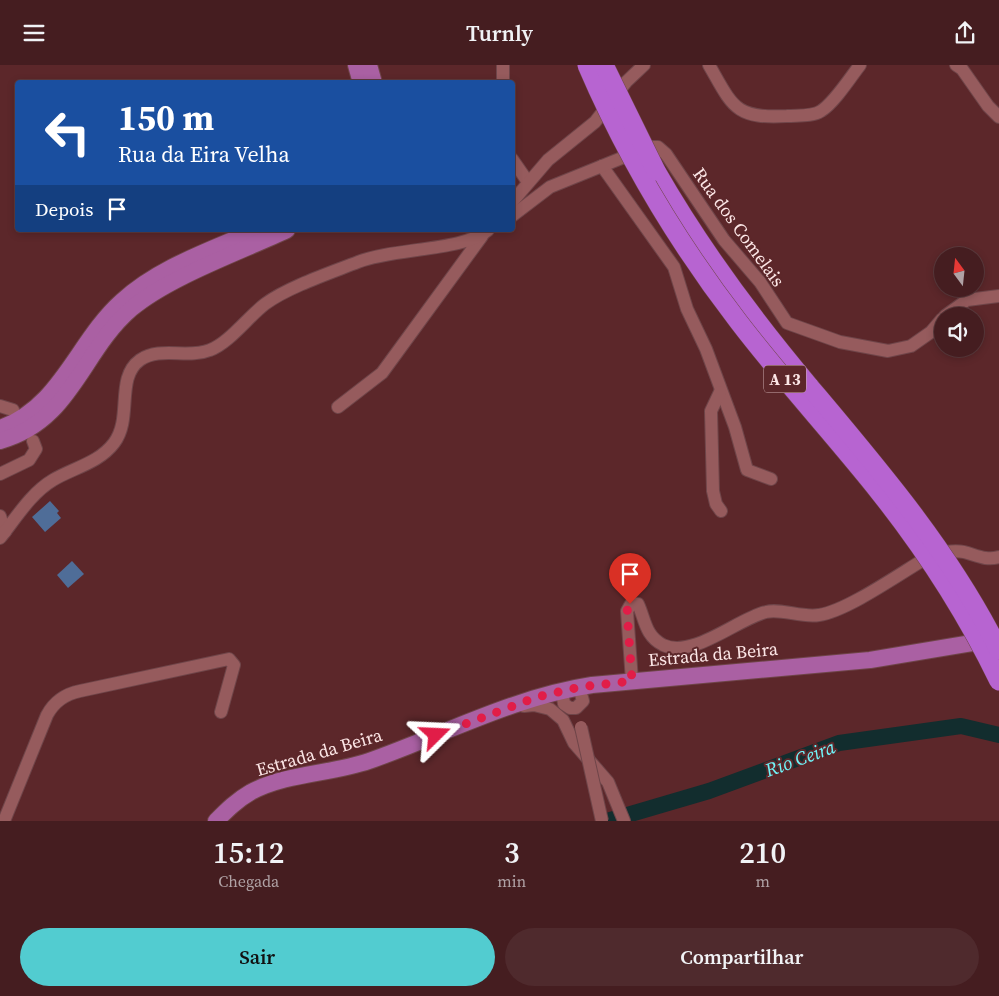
<!DOCTYPE html>
<html lang="pt">
<style>
:root{--surface:#451d20;--page:#4f2a2d;--text:#f1f3f6;--muted:#b0a2a5;--line:#5d3b3e;--accent:#52ccd0}
body{margin:0;font-family:"Source Serif 4",serif;background:var(--page);color:var(--text);height:100vh;display:flex;flex-direction:column;font-size:19px;white-space:nowrap}
*{box-sizing:border-box;margin:0}
p{font-size:16px;color:var(--muted)}
.icon{flex:none;width:28px;height:28px;fill:none;stroke:currentColor;stroke-width:2;stroke-linecap:round;stroke-linejoin:round}
.map{position:relative;height:756px;overflow:hidden}
.sheet{display:flex;flex-direction:column;background:var(--surface);flex:1}
.sheet>*{flex:none}
.top-card{position:absolute;left:15px;top:15px;width:500px;height:152px;border-radius:5px;box-shadow:0 2px 8px #0003,0 0 0 1px var(--line);background:#1a4fa0;color:#fff;overflow:hidden}
.needle{width:32px;rotate:345deg}
.tools{position:absolute;left:934px;top:182px;display:grid;gap:10px}
.tools a{display:grid;place-items:center;width:50px;height:50px;border-radius:50%;background:var(--surface);box-shadow:0 2px 8px #0003,0 0 0 1px var(--line);font-size:25px}
.pin{position:absolute;display:grid;place-items:center;width:42px;height:42px;color:#fff;margin:-51px -21px;border-radius:50% 50% 50% 0;rotate:-45deg;box-shadow:0 0 5px #0007}
.pin .icon{rotate:45deg}
.me{position:absolute;width:55px;margin:-28px;rotate:69deg;stroke-linejoin:round;filter:drop-shadow(0 0 4px #0008)}
.turn{display:flex;align-items:center;gap:18px;height:105px;padding:0 20px;font-size:22px}
.turn .icon{width:65px;height:65px;stroke-width:2.5}
.turn b{display:block;font-size:35px;line-height:42px}
.then{display:flex;align-items:center;height:48px;padding:0 20px;background:#0003;gap:10px;font-size:19px}
.eta{display:flex;justify-content:space-evenly;align-items:center;height:85px;text-align:center}
.eta b{font-size:30px;font-weight:600;line-height:35px}
.action{display:flex;gap:10px;margin-top:auto;padding:10px 20px}
.action a{flex:1;height:58px;border-radius:30px;background:var(--accent);color:#111;font-size:20px;font-weight:600;line-height:58px;text-align:center}
.action a+a{background:var(--page);color:var(--text)}
header{display:flex;justify-content:space-between;align-items:center;height:65px;padding:0 20px;background:var(--surface);font-size:22px;font-weight:600}
.map>svg:first-child{display:block}
.lines{fill:none;stroke-linecap:round;stroke-linejoin:round}
.river{stroke:#122d2e;stroke-width:16}
.building{fill:#4f6d98}
.minor-casing{stroke:#6f4549;stroke-width:14}
.major-casing{stroke:#6f4549;stroke-width:18}
.highway-casing{stroke:#6f4549;stroke-width:20}
.minor{stroke:#965b5d;stroke-width:12}
.major{stroke:#aa60a3;stroke-width:16}
.highway{stroke:#b764d1;stroke-width:19}
.minor-bridge-casing{stroke:#6f4549;stroke-width:14;stroke-linecap:butt}
.highway-bridge-casing{stroke:#6f4549;stroke-width:20;stroke-linecap:butt}
.minor-bridge{stroke:#965b5d;stroke-width:12}
.highway-bridge{stroke:#b764d1;stroke-width:19}
.route{stroke:#e11d48;stroke-width:9;stroke-dasharray:0 16.2}
.labels{text-anchor:middle;dominant-baseline:central;stroke-width:4;stroke-linejoin:round;paint-order:stroke}
.shield{fill:#5c272a;stroke:#ccadae;stroke-width:1}
.shield-label{font-size:16px;font-weight:bold;fill:#fce6e6}
.street-label{font-size:18px;fill:#fce6e6;stroke:#5c272a}
.water-label{font-size:19px;font-style:italic;fill:#70f6fa;stroke:#5c272a}
</style>
<header><svg class="icon" aria-label="menu" viewBox="0 0 24 24"><path d="M4 6h16M4 12h16M4 18h16"/></svg>Turnly<svg class="icon" aria-label="share" viewBox="0 0 24 24"><path d="M12 15V3M7 8l5-5 5 5M5 13v7h14v-7"/></svg></header>
<div class="map">
<svg width="999" height="756" viewBox="0 0 999 756">
<rect width="100%" height="100%" fill="#5c272a"/>
<g class="lines">
<polyline class="river" points="607,756 709,726 839,678 961,661 999,670"/>
</g>
<g class="building">
<polygon points="50,436 59,446 57,448 61,453 45,467 32,452"/>
<polygon points="72,496 84,509 68,523 57,510"/>
</g>
<g class="lines">
<defs>
<g id="minor">
<path d="M709,0C733,42 735,54 787,51C797,50 812,52 821,46C834,38 850,13 860,0"/>
<polyline points="956,0 962,4 988,41 999,52"/>
<polyline points="503,18 503,0"/>
<polyline points="512,94 528,117"/>
<polyline points="602,101 674,202 687,244 706,284 735,362 747,405 771,414"/>
<polyline points="512,137 548,95 595,57 626,17 644,0"/>
<polyline points="512,151 550,122 649,82 658,82 666,89 724,175 760,217 787,258 840,277 888,286 911,281 931,267 942,254"/>
<polyline points="945,251 967,235 999,231"/>
<polyline points="720,327 711,346 713,426 716,439 721,446"/>
<polyline points="0,341 13,345"/>
<polyline points="338,342 382,308 482,171"/>
<polyline points="0,409 29,395 36,384 33,376"/>
<polyline points="0,451 5,467"/>
<path d="M0,473C16,453 31,428 53,415C73,403 99,398 114,378C133,353 115,313 140,295C160,281 188,294 210,285C229,278 248,252 265,239C288,222 330,208 358,197C392,183 465,186 488,165"/>
<path d="M632,616L627,546L631,539H638C645,554 645,571 663,580C693,594 737,554 766,547C781,543 801,553 819,550C848,546 905,505 933,489C943,487 954,485 964,487C976,490 986,496 999,492"/>
<polyline points="562,626 564,639 570,643 576,643 583,636 579,622"/>
<polyline points="524,641 534,640 550,644 563,655 574,678 608,717 624,756"/>
<path d="M4,756L47,650C54,637 65,629 80,626L229,594L234,600L221,647"/>
</g>
<g id="major">
<polyline points="356,0 361,18"/>
<polyline points="369,0 374,18"/>
<path d="M0,363C61,342 77,276 122,236C159,202 211,185 256,165"/>
<path d="M0,376C72,356 81,287 131,244C169,212 240,187 287,165"/>
<path d="M216,756C227,745 237,735 251,727C287,708 331,709 369,696C443,670 514,632 592,620L870,595L990,575"/>
</g>
<path id="highway" d="M656,106C700,183 752,253 810,322"/>
</defs>
<use href="#minor" class="minor-casing"/>
<use href="#major" class="major-casing"/>
<use href="#highway" class="highway-casing"/>
<use href="#minor" class="minor"/>
<use href="#major" class="major"/>
<use href="#highway" class="highway"/>
<defs>
<polyline id="minor-bridge" points="581,662 602,756"/>
<g id="highway-bridge">
<path d="M587,0C626,91 678,178 738,256C783,315 834,370 880,428C926,486 967,550 999,616"/>
<polyline points="604,0 656,106"/>
<path d="M810,322C879,404 951,488 999,585"/>
</g>
</defs>
<use href="#minor-bridge" class="minor-bridge-casing"/>
<use href="#highway-bridge" class="highway-bridge-casing"/>
<use href="#minor-bridge" class="minor-bridge"/>
<use href="#highway-bridge" class="highway-bridge"/>
</g>
<g class="lines">
<polyline class="route" points="436,670 537,632 580,622 632,616 627,546 630,539"/>
</g>
<g class="labels">
<rect class="shield" x="764" y="300.5" width="42" height="27" rx="4"/>
<g class="shield-label">
<text x="785" y="314">A 13</text>
</g>
<g class="street-label">
<text transform="translate(739 162) rotate(54)">Rua dos Comelais</text>
<text transform="translate(713 589) rotate(-5)">Estrada da Beira</text>
<text transform="translate(319 687) rotate(-16)">Estrada da Beira</text>
</g>
<g class="water-label">
<text transform="translate(800 693) rotate(-20)">Rio Ceira</text>
</g>
</g>
</svg>
<div class="tools">
<a><svg class="needle" viewBox="-14 -14 28 28"><path d="M0-13l5 13h-10z" fill="#e53935"/><path d="M0 13l5-13h-10z" fill="#b0a2a5"/></svg></a>
<a><svg class="icon" aria-label="sound" viewBox="0 0 24 24"><path d="M4 9h4l5-4v14l-5-4H4zM17 9q2 3 0 6"/></svg></a>
</div>
<div class="pin" style="left:630px;top:539px;background:#d93025"><svg class="icon" aria-label="arrive" viewBox="0 0 24 24"><path d="M6 21V4h12l-3 4 3 4H6"/></svg></div>
<svg class="me" style="left:436px;top:670px" viewBox="-20 -20 40 40"><path d="M0-17L14 15 0 8-14 15z" fill="#e11d48" stroke="#fff" stroke-width="4"/></svg>
<div class="top-card">
<div class="turn"><svg class="icon" aria-label="left" viewBox="0 0 24 24"><path d="M17 20v-9H6M10 6l-5 5 5 5"/></svg><div><b>150 m</b>Rua da Eira Velha</div></div>
<div class="then">Depois<svg class="icon" aria-label="arrive" viewBox="0 0 24 24"><path d="M6 21V4h12l-3 4 3 4H6"/></svg></div>
</div>
</div>
<section class="sheet">
<div class="eta">
<div><b>15:12</b><p>Chegada</p></div>
<div><b>3</b><p>min</p></div>
<div><b>210</b><p>m</p></div>
</div>
<div class="action"><a>Sair</a><a>Compartilhar</a></div>
</section>
